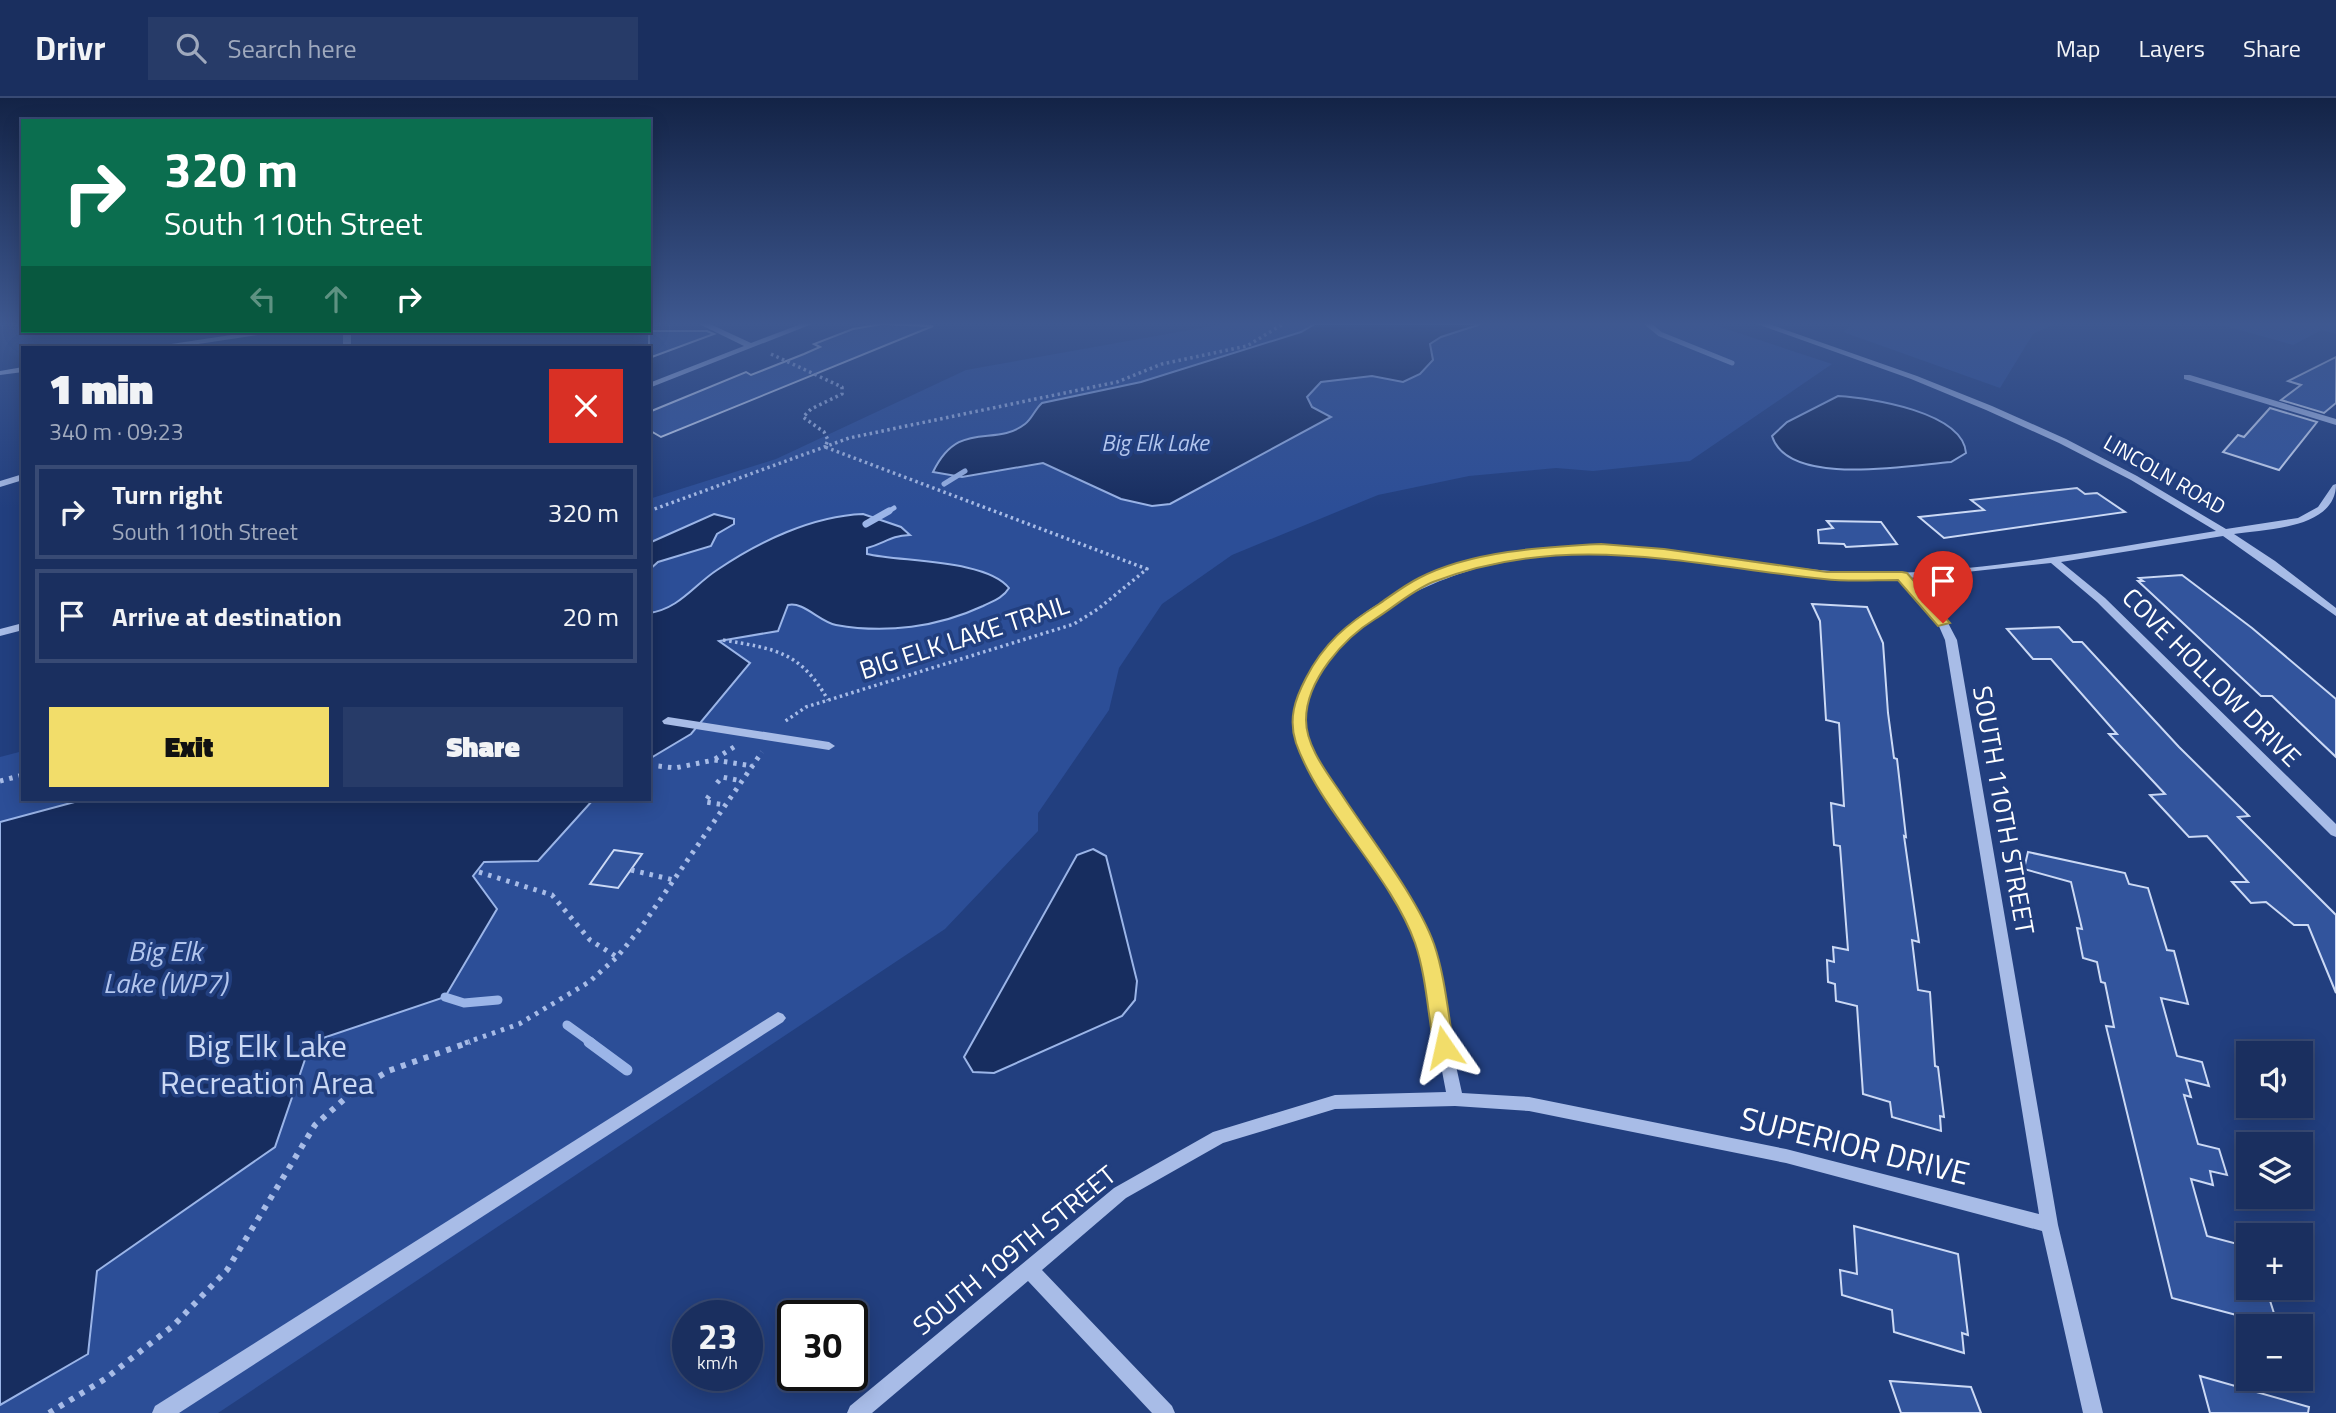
<!DOCTYPE html>
<meta charset="utf-8">
<style>
:root{--surface:#1a2f5f;--page:#273b68;--text:#f1f3f6;--muted:#9fa9bd;--line:#384a74;--accent:#f2dd6a}
body{margin:0;font-family:"Titillium Web",sans-serif;background:var(--page);color:var(--text);height:100vh;display:flex;flex-direction:column;font-size:26px;white-space:nowrap}
*{box-sizing:border-box;margin:0}
p{font-size:23px;color:var(--muted)}
.icon{flex:none;width:38px;height:38px;fill:none;stroke:currentColor;stroke-width:2;stroke-linecap:round;stroke-linejoin:round}
.map{position:relative;flex:1;overflow:hidden}
.panel{position:absolute;left:21px;top:248px;width:630px;height:455px;display:flex;flex-direction:column;background:var(--surface);border-radius:0px;box-shadow:0 4px 18px #0003,0 0 0 2px var(--line)}
.panel>*{flex:none}
.hud{position:absolute;left:21px;top:21px;width:630px;height:214px;border-radius:0px;box-shadow:0 4px 18px #0003,0 0 0 2px var(--line);background:#0b6e4f;color:#fff;overflow:hidden}
.tools{position:absolute;left:2236px;top:943px;display:grid;gap:14px}
.tools a{display:grid;place-items:center;width:77px;height:77px;border-radius:0px;background:var(--surface);box-shadow:0 4px 18px #0003,0 0 0 2px var(--line);font-size:35px}
.speed{position:absolute;left:672px;top:1202px;display:flex;gap:14px;font-size:35px;font-weight:700;text-align:center}
.speed>*{display:grid;place-content:center;width:91px;height:91px;border-radius:50%;background:var(--surface);box-shadow:0 4px 18px #0003,0 0 0 2px var(--line);line-height:1}
.speed small{font-size:18px;font-weight:400}
.speed .limit{border:4px solid #111;border-radius:10px;background:#fff;color:#111}
.pin{position:absolute;display:grid;place-items:center;width:60px;height:60px;color:#fff;margin:-72px -30px;border-radius:50% 50% 50% 0;rotate:-45deg;box-shadow:0 0 7px #0007}
.pin .icon{rotate:45deg}
.me{position:absolute;width:77px;margin:-38px;rotate:349deg;stroke-linejoin:round;filter:drop-shadow(0 0 5px #0008)}
.turn{display:flex;align-items:center;gap:24px;height:147px;padding:0 28px;font-size:32px}
.turn .icon{width:91px;height:91px;stroke-width:2.5}
.turn b{display:block;font-size:49px;line-height:60px}
.lanes{display:flex;align-items:center;height:66px;padding:0 28px;background:#0003;justify-content:center;gap:35px;direction:ltr}
.lanes .off{opacity:.35}
.round{display:grid;place-items:center;flex:none;width:74px;height:74px;border-radius:0px;background:var(--page)}
.headline{display:flex;align-items:center;justify-content:space-between;height:119px;padding:0 28px}
h1{font-size:42px;font-weight:800;line-height:52px}
.button{display:flex;gap:14px;margin-top:auto;padding:14px 28px}
.button a{flex:1;height:80px;border-radius:0px;background:var(--accent);color:#111;font-size:28px;font-weight:800;line-height:80px;text-align:center}
.button a+a{background:var(--page);color:var(--text)}
ul{padding:0;list-style:none}
li{display:flex;align-items:center;gap:21px;height:94px;margin:0 14px 10px;padding:0 14px;border:4px solid var(--line);border-radius:0px}
li div{flex:1}
li b{display:block;font-size:26px}
li em{font-style:normal}
header{display:flex;align-items:center;gap:42px;box-sizing:border-box;height:98px;padding:0 35px;background:var(--surface);border-bottom:2px solid var(--line)}
header strong{font-size:33px}
nav{display:flex;gap:38px;margin-inline-start:auto;font-size:24px}
.search{width:490px;height:63px;background:var(--page);display:flex;align-items:center;gap:18px;box-sizing:border-box;padding:0 24px;border-radius:0px;color:var(--muted);font-size:26px}
.map>svg:first-child{display:block}
.green{fill:#2c4e97}
.water{fill:#172d5f;stroke:#9bb5e8;stroke-width:2}
.lines{fill:none;stroke-linecap:round;stroke-linejoin:round}
.stream-far3{stroke:#9bb5e8;stroke-width:5}
.stream-far2{stroke:#9bb5e8;stroke-width:7}
.stream-far1{stroke:#9bb5e8;stroke-width:9}
.stream{stroke:#9bb5e8;stroke-width:11}
.building{fill:#32549c;stroke:#cbd9f5;stroke-width:2}
.path-far2{stroke:#a8bce7;stroke-width:3.5;stroke-dasharray:2.5 3.5;stroke-linecap:butt}
.path-far1{stroke:#a8bce7;stroke-width:5;stroke-dasharray:3.5 6;stroke-linecap:butt}
.path{stroke:#a8bce7;stroke-width:6;stroke-dasharray:5 7;stroke-linecap:butt}
.minor{fill:#a8bce7;fill-rule:evenodd}
.route{fill:#f2dd6a;stroke:#9d9045;stroke-width:2}
.labels{text-anchor:middle;dominant-baseline:central;stroke-width:7;stroke-linejoin:round;paint-order:stroke}
.far-street-label{font-size:21px;fill:#fff;stroke:#223f7f}
.far-water-label{font-size:23px;font-style:italic;fill:#b3c6ee;stroke:#223f7f}
.street-label{font-size:26px;fill:#fff;stroke:#223f7f}
.water-label{font-size:28px;font-style:italic;fill:#b3c6ee;stroke:#223f7f}
.near-park-label{font-size:32px;fill:#cbd9f5;stroke:#223f7f}
.near-street-label{font-size:32px;fill:#fff;stroke:#223f7f}
</style>
<header>
<strong>Drivr</strong>
<div class="search"><svg class="icon" aria-label="search" viewBox="0 0 24 24"><circle cx="10" cy="10" r="6"/><path d="M15 15l6 6"/></svg>Search here</div>
<nav><a>Map</a><a>Layers</a><a>Share</a></nav>
</header>
<div class="map">
<svg width="2336" height="1315" viewBox="0 0 2336 1315">
<rect width="100%" height="100%" fill="#223f7f"/>
<g class="green">
<polygon points="1223,226 1711,226 1832,266 1690,363 1593,373 1556,370 1469,378 1378,397 1232,457 1162,506 1119,570 1109,612 1038,715 1038,733 945,831 218,1315 0,1315 0,659 23,653 23,702 649,702 649,401 776,361 966,272"/>
<polygon points="1854,226 2055,226 2033,236 2000,290 1843,234"/>
<polygon points="2218,226 2336,226 2336,236 2322,232 2293,247"/>
</g>
<g class="water">
<path d="M1315,226H1481L1441,239L1430,246L1433,262L1420,276L1403,284L1372,278L1321,284L1307,299L1312,309L1331,319L1170,406L1152,408L1121,401L1043,365L962,379L933,374C959,320 994,350 1025,326C1032,321 1035,311 1042,305L1141,284L1301,234Z"/>
<path d="M1838,298C1871,300 1963,314 1966,355L1951,364C1911,367 1788,390 1772,338L1787,324Z"/>
<polygon points="714,416 734,421 734,426 717,436 711,448 658,464 649,472 649,445"/>
<path d="M863,416L901,429L910,437C889,438 886,445 867,450V456C900,464 986,461 1009,490C1003,500 993,503 983,508C938,529 886,536 836,527C820,524 803,503 788,507L778,533L719,543L750,565L691,636L649,661V515C679,511 694,487 717,472C758,444 812,418 863,416Z"/>
<polygon points="82,702 593,702 538,763 484,764 473,778 497,811 445,899 311,944 275,1049 97,1173 88,1256 0,1307 0,724"/>
<polygon points="1093,751 1106,758 1137,883 1135,902 1122,918 994,975 973,974 964,959 1077,757"/>
</g>
<g class="lines">
<g class="stream-far3">
<polyline points="1648,226 1660,236 1732,265"/>
<polyline points="944,386 965,373"/>
<polyline points="886,415 894,410"/>
</g>
<polyline class="stream-far2" points="866,426 889,413"/>
<g class="stream-far1">
<polyline points="445,899 464,905 498,902"/>
<polyline points="567,927 592,945"/>
</g>
<polyline class="stream" points="589,944 627,972"/>
</g>
<g class="building">
<polygon points="882,226 933,228 661,339 649,332 649,314 746,274 751,277 804,256 820,249 814,246 853,231"/>
<polygon points="649,233 707,233 714,236 649,260"/>
<polygon points="2336,259 2336,305 2324,315 2281,302 2301,287 2288,283"/>
<polygon points="2270,310 2317,324 2279,372 2223,354 2238,337 2244,339"/>
<polygon points="2077,390 2085,396 2097,395 2125,414 1944,440 1919,419 1984,412 1971,402"/>
<polygon points="1827,423 1881,424 1897,446 1846,449 1844,446 1819,445 1818,432 1833,430"/>
<polygon points="2182,477 2252,530 2336,601 2336,659 2272,598 2261,598 2138,483 2143,483 2139,480"/>
<polygon points="1812,506 1867,509 1883,545 1888,615 1894,660 1897,661 1906,739 1904,738 1919,844 1912,842 1918,892 1930,894 1935,968 1938,969 1944,1019 1940,1018 1941,1033 1892,1019 1890,1004 1863,996 1857,908 1836,903 1835,886 1828,884 1827,862 1834,864 1833,849 1848,852 1840,748 1834,747 1831,705 1844,708 1839,625 1826,622 1820,523"/>
<polygon points="2059,529 2073,544 2082,544 2179,649 2249,718 2238,719 2336,817 2336,895 2308,827 2294,827 2266,804 2251,805 2232,784 2248,784 2207,738 2189,739 2150,697 2165,696 2109,636 2117,636 2051,561 2033,561 2007,531"/>
<polygon points="614,752 642,756 618,790 590,786"/>
<polygon points="2028,754 2125,775 2129,786 2148,790 2167,852 2174,853 2188,906 2161,900 2177,958 2202,964 2209,988 2186,982 2191,999 2184,997 2198,1046 2219,1051 2227,1077 2210,1073 2213,1087 2191,1081 2207,1138 2249,1149 2249,1190 2266,1190 2278,1228 2172,1200 2106,928 2114,929 2105,885 2101,884 2097,864 2083,860 2077,830 2082,831 2071,784 2024,771"/>
<polygon points="1854,1128 1958,1156 1968,1237 1962,1235 1964,1255 1894,1234 1892,1212 1842,1197 1840,1172 1857,1176"/>
<polygon points="2200,1278 2309,1309 2308,1315 2210,1315"/>
<polygon points="1890,1283 1971,1289 1981,1315 1901,1315"/>
</g>
<g class="lines">
<g class="path-far2">
<polyline points="771,256 842,289 842,296 811,311 803,319 824,334 828,342 825,349 1147,471 1098,511 1074,526 806,609 784,624"/>
<polyline points="649,413 849,340 1117,284 1162,266 1247,248 1283,226"/>
<path d="M723,542C775,551 800,553 828,602"/>
</g>
<g class="path-far1">
<polyline points="715,661 734,649"/>
<polyline points="649,667 675,670 714,662 753,668"/>
<polyline points="0,683 23,677"/>
<polyline points="717,685 722,679 742,683"/>
<polyline points="709,698 705,704 726,707"/>
<polyline points="631,772 674,782"/>
<polyline points="479,774 552,797 590,842 617,859"/>
<polyline points="465,945 519,926 589,884 617,859 640,831 762,654"/>
</g>
<polyline class="path" points="49,1315 105,1281 174,1227 227,1172 315,1027 349,997 388,973 470,944"/>
<g class="minor">
<polygon points="699,226 710,226 751,245 801,226 812,226 649,290 649,285 744,248"/>
<path d="M1757,226H1769L1917,278L1992,308L2066,341L2137,378L2226,431L2298,420L2318,409L2333,387L2336,386C2336,431 2266,431 2234,436L2275,463L2336,510V518L2223,438L2061,464L2105,500L2336,726V739L2331,737L2097,504L2051,465L1910,480L1947,523L1957,542L2058,1127L2103,1315H2083L2042,1133L1786,1065L1529,1013L1455,1008L1335,1011L1223,1045L1126,1100L1042,1172L1172,1308L1175,1315H1152L1028,1183L872,1315H847L850,1308L1114,1090L1213,1034L1335,997L1446,994L1420,858L1410,829L1391,794L1311,672C1284,625 1290,599 1322,556C1345,523 1383,501 1419,485C1525,438 1631,447 1742,462C1793,469 1844,477 1895,475C2003,471 2109,450 2216,433L2131,382L2059,345L1986,312L1911,281ZM1590,455L1689,462L1839,480L1899,481L1938,526L1945,542L2039,1116L1786,1051L1529,999L1462,995C1455,963 1448,932 1442,901C1437,876 1435,853 1425,829C1404,783 1370,742 1342,700C1330,682 1317,665 1310,645C1301,620 1308,597 1320,575C1354,516 1432,481 1496,465C1526,457 1559,457 1590,455Z"/>
<polygon points="257,233 275,233 271,235 172,250 154,250 158,248"/>
<rect x="343" y="233" width="8" height="17"/>
<polygon points="23,269 23,274 0,277 0,273"/>
<polygon points="2184,277 2190,277 2336,321 2336,327 2184,281"/>
<polygon points="23,376 23,382 0,389 0,383"/>
<polygon points="23,525 23,532 0,538 0,531"/>
<polygon points="668,619 829,644 835,648 829,652 664,626 662,623"/>
<polygon points="778,914 783,916 786,920 783,924 179,1315 152,1315 155,1308"/>
</g>
</g>
<linearGradient id="sky" x2="0" y2="1"><stop stop-color="#132346"/><stop offset="0.55" stop-color="#3e5890"/><stop offset="1" stop-color="#3e5890" stop-opacity="0"/></linearGradient>
<rect width="2336" height="410" fill="url(#sky)"/>
<path class="route" d="M1601,446L1664,451L1827,474H1902L1907,475L1950,525L1938,528L1898,482C1874,482 1849,484 1824,481C1689,467 1567,432 1433,484C1413,492 1394,509 1375,521C1344,540 1306,582 1306,622C1306,649 1328,676 1342,697C1370,740 1417,799 1434,846C1445,878 1448,916 1454,949L1451,955H1437L1434,949C1428,916 1426,877 1415,845C1391,777 1320,713 1296,645C1288,621 1295,601 1306,580C1324,545 1347,526 1379,506C1392,497 1405,487 1419,480C1471,453 1543,449 1601,446Z"/>
<g class="labels">
<g class="far-street-label">
<text transform="translate(2165 376) rotate(30)">LINCOLN ROAD</text>
</g>
<g class="far-water-label">
<text x="1155" y="344">Big Elk Lake</text>
</g>
<g class="street-label">
<text transform="translate(964 539) rotate(-18)">BIG ELK LAKE TRAIL</text>
<text transform="translate(2212 579) rotate(45)">COVE HOLLOW DRIVE</text>
<text transform="translate(2004 712) rotate(80)">SOUTH 110TH STREET</text>
<text transform="translate(1014 1152) rotate(-39)">SOUTH 109TH STREET</text>
</g>
<g class="water-label">
<text x="165" y="852">Big Elk<tspan x="165" dy="32">Lake (WP7)</tspan></text>
</g>
<g class="near-park-label">
<text x="267" y="947">Big Elk Lake<tspan x="267" dy="37">Recreation Area</tspan></text>
</g>
<g class="near-street-label">
<text transform="translate(1855 1047) rotate(14)">SUPERIOR DRIVE</text>
</g>
</g>
</svg>
<div class="tools">
<a><svg class="icon" aria-label="sound" viewBox="0 0 24 24"><path d="M4 9h4l5-4v14l-5-4H4zM17 9q2 3 0 6"/></svg></a>
<a><svg class="icon" aria-label="layers" viewBox="0 0 24 24"><path d="M12 4l9 5-9 5-9-5zM3 14l9 5 9-5"/></svg></a>
<a>+</a>
<a>−</a>
</div>
<div class="speed"><div>23<small>km/h</small></div><div class="limit">30</div></div>
<div class="pin" style="left:1943px;top:525px;background:#d93025"><svg class="icon" aria-label="arrive" viewBox="0 0 24 24"><path d="M6 21V4h12l-3 4 3 4H6"/></svg></div>
<svg class="me" style="left:1444px;top:949px" viewBox="-20 -20 40 40"><path d="M0-17L14 15 0 8-14 15z" fill="#f2dd6a" stroke="#fff" stroke-width="4"/></svg>
<div class="hud">
<div class="turn"><svg class="icon" aria-label="right" viewBox="0 0 24 24"><path d="M7 20v-9h11M14 6l5 5-5 5"/></svg><div><b>320 m</b>South 110th Street</div></div>
<div class="lanes"><svg class="icon off" aria-label="left" viewBox="0 0 24 24"><path d="M17 20v-9H6M10 6l-5 5 5 5"/></svg><svg class="icon off" aria-label="ahead" viewBox="0 0 24 24"><path d="M12 20V5M6 11l6-6 6 6"/></svg><svg class="icon" aria-label="right" viewBox="0 0 24 24"><path d="M7 20v-9h11M14 6l5 5-5 5"/></svg></div>
</div>
<section class="panel">
<div class="headline"><div><h1>1 min</h1><p>340 m · 09:23</p></div><a class="round" style="background:#d93025;color:#fff"><svg class="icon" aria-label="close" viewBox="0 0 24 24"><path d="M6 6l12 12M18 6L6 18"/></svg></a></div>
<ul>
<li><svg class="icon" aria-label="right" viewBox="0 0 24 24"><path d="M7 20v-9h11M14 6l5 5-5 5"/></svg><div><b>Turn right</b><p>South 110th Street</p></div><em>320 m</em></li>
<li><svg class="icon" aria-label="arrive" viewBox="0 0 24 24"><path d="M6 21V4h12l-3 4 3 4H6"/></svg><div><b>Arrive at destination</b></div><em>20 m</em></li>
</ul>
<div class="button"><a>Exit</a><a>Share</a></div>
</section>
</div>
